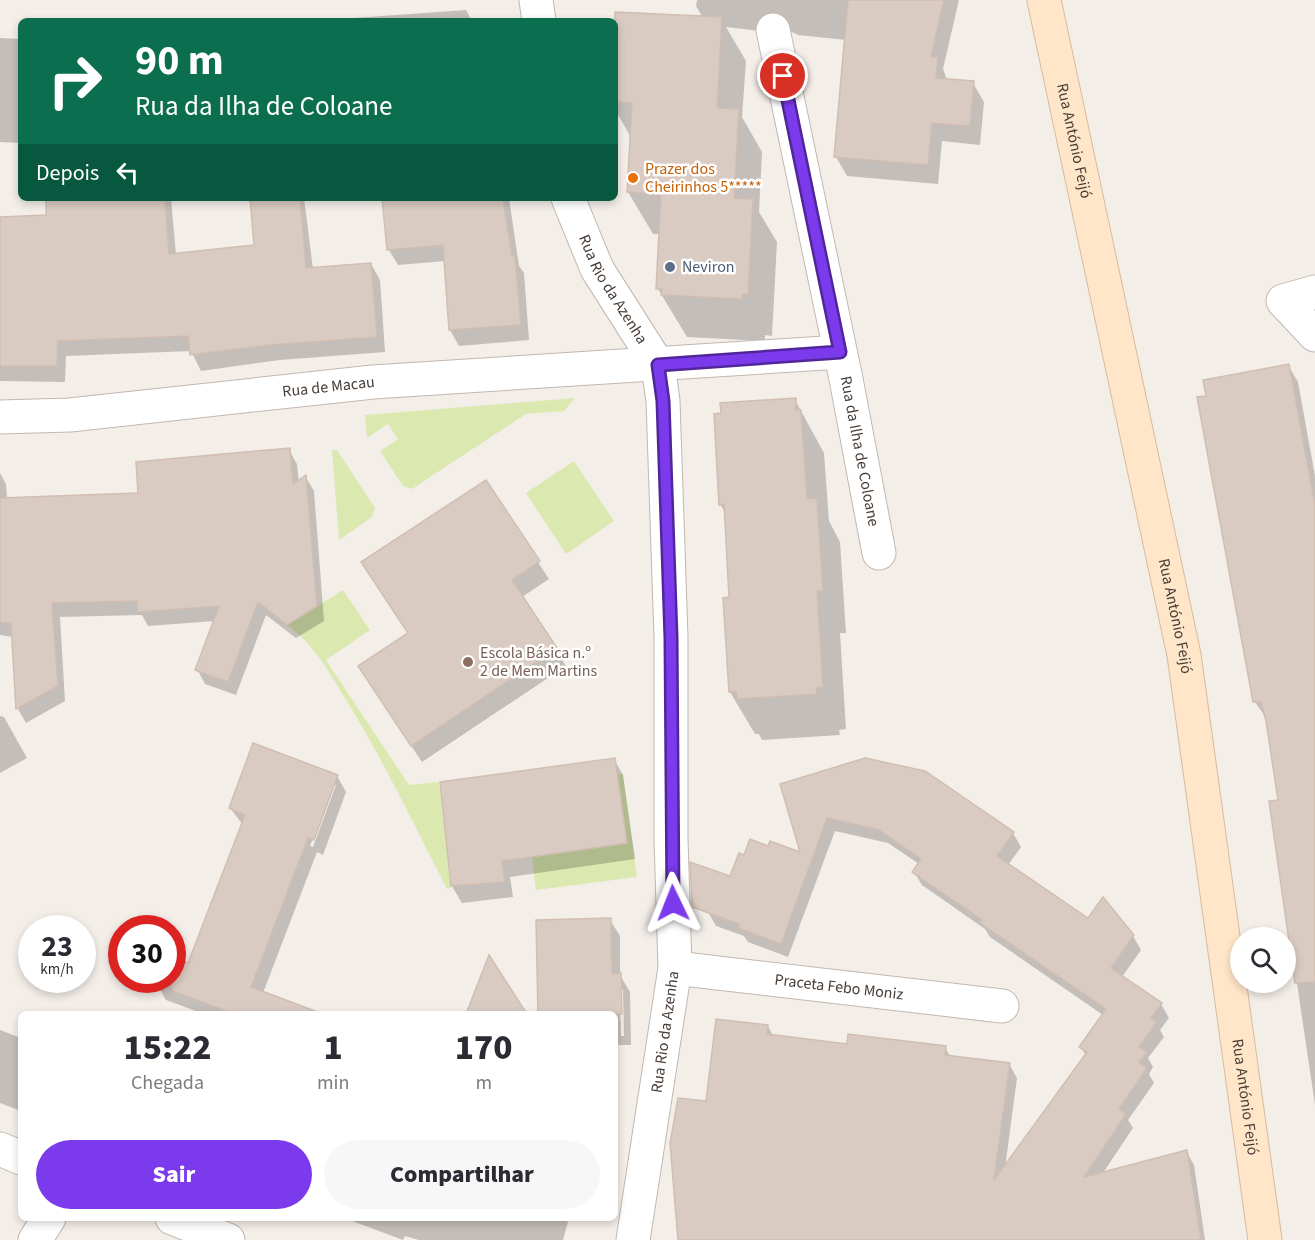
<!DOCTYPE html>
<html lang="pt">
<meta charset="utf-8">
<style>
:root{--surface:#fff;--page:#f7f7f7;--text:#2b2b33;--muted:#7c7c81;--accent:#7c3aed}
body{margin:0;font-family:"Source Sans 3",sans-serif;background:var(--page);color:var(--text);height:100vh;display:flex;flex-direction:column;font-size:22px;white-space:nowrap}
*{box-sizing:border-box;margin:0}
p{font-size:20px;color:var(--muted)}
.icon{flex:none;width:33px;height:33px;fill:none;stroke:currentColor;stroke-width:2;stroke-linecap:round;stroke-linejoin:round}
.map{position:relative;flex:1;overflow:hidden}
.drawer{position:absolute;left:18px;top:1011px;width:600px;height:210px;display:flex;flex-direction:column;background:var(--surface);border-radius:9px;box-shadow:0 3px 9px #0003}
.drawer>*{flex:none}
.banner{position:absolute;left:18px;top:18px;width:600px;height:183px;border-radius:9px;box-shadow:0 3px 9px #0003;background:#0b6e4f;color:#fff;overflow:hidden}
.controls{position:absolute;left:1230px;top:927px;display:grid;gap:12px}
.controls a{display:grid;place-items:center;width:66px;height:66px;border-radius:50%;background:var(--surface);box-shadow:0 3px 9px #0003;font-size:30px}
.speed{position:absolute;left:18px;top:915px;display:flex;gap:12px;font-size:30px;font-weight:700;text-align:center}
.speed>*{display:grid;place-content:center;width:78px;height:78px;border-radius:50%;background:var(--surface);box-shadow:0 3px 9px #0003;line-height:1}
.speed small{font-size:15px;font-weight:400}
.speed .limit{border:9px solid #d22;background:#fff;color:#111}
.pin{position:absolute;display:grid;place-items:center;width:51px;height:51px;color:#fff;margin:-26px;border:3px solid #fff;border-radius:50%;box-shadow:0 2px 6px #0007}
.me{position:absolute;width:66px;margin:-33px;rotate:358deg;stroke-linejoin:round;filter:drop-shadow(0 0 4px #0008)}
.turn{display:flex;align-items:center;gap:21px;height:126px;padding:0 18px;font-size:27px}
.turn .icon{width:78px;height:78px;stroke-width:2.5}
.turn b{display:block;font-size:42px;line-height:51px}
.then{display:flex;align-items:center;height:57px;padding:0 18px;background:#0003;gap:12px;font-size:22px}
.eta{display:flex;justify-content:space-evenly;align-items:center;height:102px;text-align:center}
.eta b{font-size:36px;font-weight:800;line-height:42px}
.cta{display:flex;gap:12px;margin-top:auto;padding:12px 18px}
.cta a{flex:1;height:69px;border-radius:36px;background:var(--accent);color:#fff;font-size:24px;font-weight:800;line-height:69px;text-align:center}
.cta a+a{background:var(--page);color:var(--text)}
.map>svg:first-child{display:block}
.green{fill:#dbe9b1}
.shadow{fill:#0003;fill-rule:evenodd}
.building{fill:#d9cbc1;stroke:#d1beb1;stroke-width:1.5}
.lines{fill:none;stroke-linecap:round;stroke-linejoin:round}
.street-casing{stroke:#c3b7ae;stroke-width:35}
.secondary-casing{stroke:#d7bb9b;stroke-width:35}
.street{stroke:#fff;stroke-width:33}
.secondary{stroke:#ffe6c8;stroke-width:33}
.route-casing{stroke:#51269a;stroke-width:15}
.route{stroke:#7c3aed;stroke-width:10}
.food-dot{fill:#e8710a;stroke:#fff;stroke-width:2}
.service-dot{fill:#5c6f8a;stroke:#fff;stroke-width:2}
.education-dot{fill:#8d6e63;stroke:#fff;stroke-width:2}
.labels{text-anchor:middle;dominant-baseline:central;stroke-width:5;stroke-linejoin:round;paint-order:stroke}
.street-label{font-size:16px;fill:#483e37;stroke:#fff}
.food-label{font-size:16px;fill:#c56008;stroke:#fff;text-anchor:start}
.service-label{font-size:16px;fill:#4e5e75;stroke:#fff;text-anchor:start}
.education-label{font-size:16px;fill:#785e54;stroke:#fff;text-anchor:start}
</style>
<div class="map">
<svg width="1315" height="1240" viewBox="0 0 1315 1240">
<rect width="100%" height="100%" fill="#f4eee9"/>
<g class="green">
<polygon points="575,398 564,411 526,414 412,489 403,486 380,451 398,439 388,424 367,438 365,415"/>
<polygon points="332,450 337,450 375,508 372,517 339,540"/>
<polygon points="574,461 614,521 566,554 526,493"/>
<path d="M343,590L370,630L326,660L409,785L439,782L452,888L447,889C415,827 385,763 348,703C330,674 315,645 287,625Z"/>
<polygon points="623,774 637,877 536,890 532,857 627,843 618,775"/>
</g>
<g class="shadow">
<polygon points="697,0 959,0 943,69 947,80 973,83 984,102 980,145 942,141 938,184 847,176 836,157 846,40 798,35 790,31 776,33 726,27 746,61 742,117 762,152 759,212 777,242 772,336 765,335 765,341 687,337 658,289 661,234 653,234 628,192 631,138 615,109 615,21 703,18 696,6"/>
<polygon points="466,10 472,21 312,21"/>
<polygon points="0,38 21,39 21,143 0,142"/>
<polygon points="48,198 171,198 176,255 255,246 251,198 304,198 313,269 371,264 380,280 385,352 280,360 201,371 191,351 66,356 65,382 0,381 0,218 48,216"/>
<polygon points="384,198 509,198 519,266 524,273 529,340 459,346 450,330 446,261 398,265 389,250"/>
<polygon points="1288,365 1298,382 1315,476 1315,1105 1270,802 1279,801 1267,719 1255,702 1208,397"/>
<polygon points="795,400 824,453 829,521 840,542 846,633 840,633 846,729 839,730 840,735 762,740 759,734 755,734 730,692 731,598 726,514 720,504"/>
<polygon points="289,450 297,464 299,482 306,478 314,491 324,621 296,638 266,615 236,695 205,684 197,669 215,621 148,626 142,615 60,617 65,701 26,723 18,709 13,637 0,635 0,473 6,484 7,499 140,494"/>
<polygon points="486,483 549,579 522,597 566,666 422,762 370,684 409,634"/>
<polygon points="0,716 4,717 27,758 0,773"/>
<polygon points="614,759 623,775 635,859 510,877 513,897 462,903 453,888 441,783"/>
<path d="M337,776L346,792L323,855L317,852L263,993L270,1014H204L166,1000L157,984L158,980H172L189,965L243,825L230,808ZM333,785H336L313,847L310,846Z"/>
<polygon points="782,785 1013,833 1021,847 1008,865 1089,920 1133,936 1141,950 1122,977 1161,1004 1169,1018 1160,1030 1164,1037 1148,1058 1153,1067 1149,1074 1154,1083 1128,1120 1133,1128 1103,1173 1186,1151 1194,1165 1205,1240 680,1240 707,1103 768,1026 773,1036 848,1045 945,1048 951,1057 1009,1064 1017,1078 1005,1168 1086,1056 1081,1047 1103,1015 990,937 985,929 922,885 914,872 919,864 888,843 835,831 788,957 748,942 744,936 716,926 708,912 745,857 769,848 802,854"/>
<path d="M610,920L620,936V975L630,992L631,1045H615V1014H540ZM620,987L623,990L624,1036H621Z"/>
<polygon points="0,1030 21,1038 21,1111 0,1103"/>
<polygon points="344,1218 569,1218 563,1240 419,1240 405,1236 403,1240"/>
</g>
<g class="building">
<polygon points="848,0 944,0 931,57 938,57 936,78 974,81 970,126 932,123 928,165 834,157"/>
<polygon points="615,12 722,17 717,108 739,109 734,198 753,199 748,294 742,294 742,299 661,295 662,289 656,289 661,194 627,192 632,103 615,102"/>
<polygon points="46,198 165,198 169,254 254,245 250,198 300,198 306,268 371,263 377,337 270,345 190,355 188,336 58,341 57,366 0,366 0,217 46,215"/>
<polygon points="382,198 503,198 512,256 515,256 521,325 449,330 443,245 387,250"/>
<polygon points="1289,364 1315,505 1315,982 1295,983 1269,801 1278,800 1266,721 1261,702 1253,702 1197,397 1206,396 1203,380"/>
<polygon points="796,398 796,410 801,410 807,499 817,498 823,591 817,591 823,687 816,688 817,694 737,699 736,692 729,692 723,598 729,597 724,504 719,505 714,414 721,413 720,403"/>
<polygon points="290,448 293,484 306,475 317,606 287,625 258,602 228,682 195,670 219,606 138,612 137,601 52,603 58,686 16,709 11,624 0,622 0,498 138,493 136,462"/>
<polygon points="486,480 540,561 512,580 557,648 411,746 358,666 408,633 361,562"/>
<polygon points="253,743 338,775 314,840 308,838 251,987 315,1011 314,1014 234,1014 172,991 172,957 188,963 245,815 229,808"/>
<polygon points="615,758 627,843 502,861 505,882 451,886 440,782"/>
<polygon points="865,758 925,771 1014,832 997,856 1088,918 1103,897 1134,935 1111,968 1162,1003 1151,1018 1157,1022 1139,1047 1147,1052 1139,1062 1147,1068 1119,1109 1126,1114 1084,1177 1187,1150 1201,1240 678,1240 670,1143 678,1098 706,1101 716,1019 768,1025 767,1034 847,1044 848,1034 946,1046 945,1055 1010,1063 994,1180 1087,1052 1079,1047 1106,1009 980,923 982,920 912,872 921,859 879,830 827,818 781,944 738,928 739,924 692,907 690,862 730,876 739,853 744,855 750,839 768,846 770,841 800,852 780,784"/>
<polygon points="611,918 612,974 621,973 622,1014 538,1014 536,920"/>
<polygon points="489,955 527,1014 466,1014"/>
</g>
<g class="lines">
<defs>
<g id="street">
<polyline points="536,0 539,21"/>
<path id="s1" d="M773,30L846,379L879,553"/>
<path id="s2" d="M568,198L597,269L658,365L663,401L671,637V839L675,968L633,1240"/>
<polyline points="1315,292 1283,301 1315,335"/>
<path id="s3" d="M0,417L70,415L373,382L840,352"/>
<path id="s4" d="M675,968L1002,1006"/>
<polyline points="0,1149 21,1158"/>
<polyline points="172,1218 228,1240"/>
<polyline points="35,1240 49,1218"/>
</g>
<g id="secondary">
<path id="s5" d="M1044,0L1184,655L1265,1240"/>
</g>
</defs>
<use href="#street" class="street-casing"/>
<use href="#secondary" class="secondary-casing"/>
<use href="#street" class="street"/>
<use href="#secondary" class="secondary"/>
</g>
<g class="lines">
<defs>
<polyline id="route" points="673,903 671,638 663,401 658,365 840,352 783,76"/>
</defs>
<use href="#route" class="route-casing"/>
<use href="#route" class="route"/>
</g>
<circle class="food-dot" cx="633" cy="178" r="6"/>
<circle class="service-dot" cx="670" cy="267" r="6"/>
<circle class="education-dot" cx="468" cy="662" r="6"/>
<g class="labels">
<g class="street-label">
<text stroke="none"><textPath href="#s5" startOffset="144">Rua António Feijó</textPath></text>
<text stroke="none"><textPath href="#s2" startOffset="102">Rua Rio da Azenha</textPath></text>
<text stroke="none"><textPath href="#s3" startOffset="330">Rua de Macau</textPath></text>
<text stroke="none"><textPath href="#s1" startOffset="430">Rua da Ilha de Coloane</textPath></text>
<text stroke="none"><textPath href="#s5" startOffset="630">Rua António Feijó</textPath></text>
<text stroke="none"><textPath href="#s4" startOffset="165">Praceta Febo Moniz</textPath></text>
<text transform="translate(665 1032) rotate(-82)">Rua Rio da Azenha</text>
<text stroke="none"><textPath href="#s5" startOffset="1116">Rua António Feijó</textPath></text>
</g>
<g class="food-label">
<text x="645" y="169">Prazer dos<tspan x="645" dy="18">Cheirinhos 5*****</tspan></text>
</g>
<g class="service-label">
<text x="682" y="267">Neviron</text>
</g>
<g class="education-label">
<text x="480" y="653">Escola Básica n.º<tspan x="480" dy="18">2 de Mem Martins</tspan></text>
</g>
</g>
</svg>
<div class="controls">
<a><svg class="icon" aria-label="search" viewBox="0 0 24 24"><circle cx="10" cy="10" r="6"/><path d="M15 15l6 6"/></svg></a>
</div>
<div class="speed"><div>23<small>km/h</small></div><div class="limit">30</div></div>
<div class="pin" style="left:783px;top:76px;background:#d93025"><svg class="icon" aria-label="arrive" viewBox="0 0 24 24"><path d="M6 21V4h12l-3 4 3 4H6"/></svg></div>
<svg class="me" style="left:673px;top:903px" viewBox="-20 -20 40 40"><path d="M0-17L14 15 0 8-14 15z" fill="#7c3aed" stroke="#fff" stroke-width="4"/></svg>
<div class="banner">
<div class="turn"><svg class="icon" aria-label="right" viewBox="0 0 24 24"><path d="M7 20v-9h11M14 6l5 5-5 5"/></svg><div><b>90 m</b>Rua da Ilha de Coloane</div></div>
<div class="then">Depois<svg class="icon" aria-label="left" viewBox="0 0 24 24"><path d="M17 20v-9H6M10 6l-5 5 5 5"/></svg></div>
</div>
<section class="drawer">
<div class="eta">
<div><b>15:22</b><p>Chegada</p></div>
<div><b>1</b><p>min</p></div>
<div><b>170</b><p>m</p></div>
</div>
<div class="cta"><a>Sair</a><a>Compartilhar</a></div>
</section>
</div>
